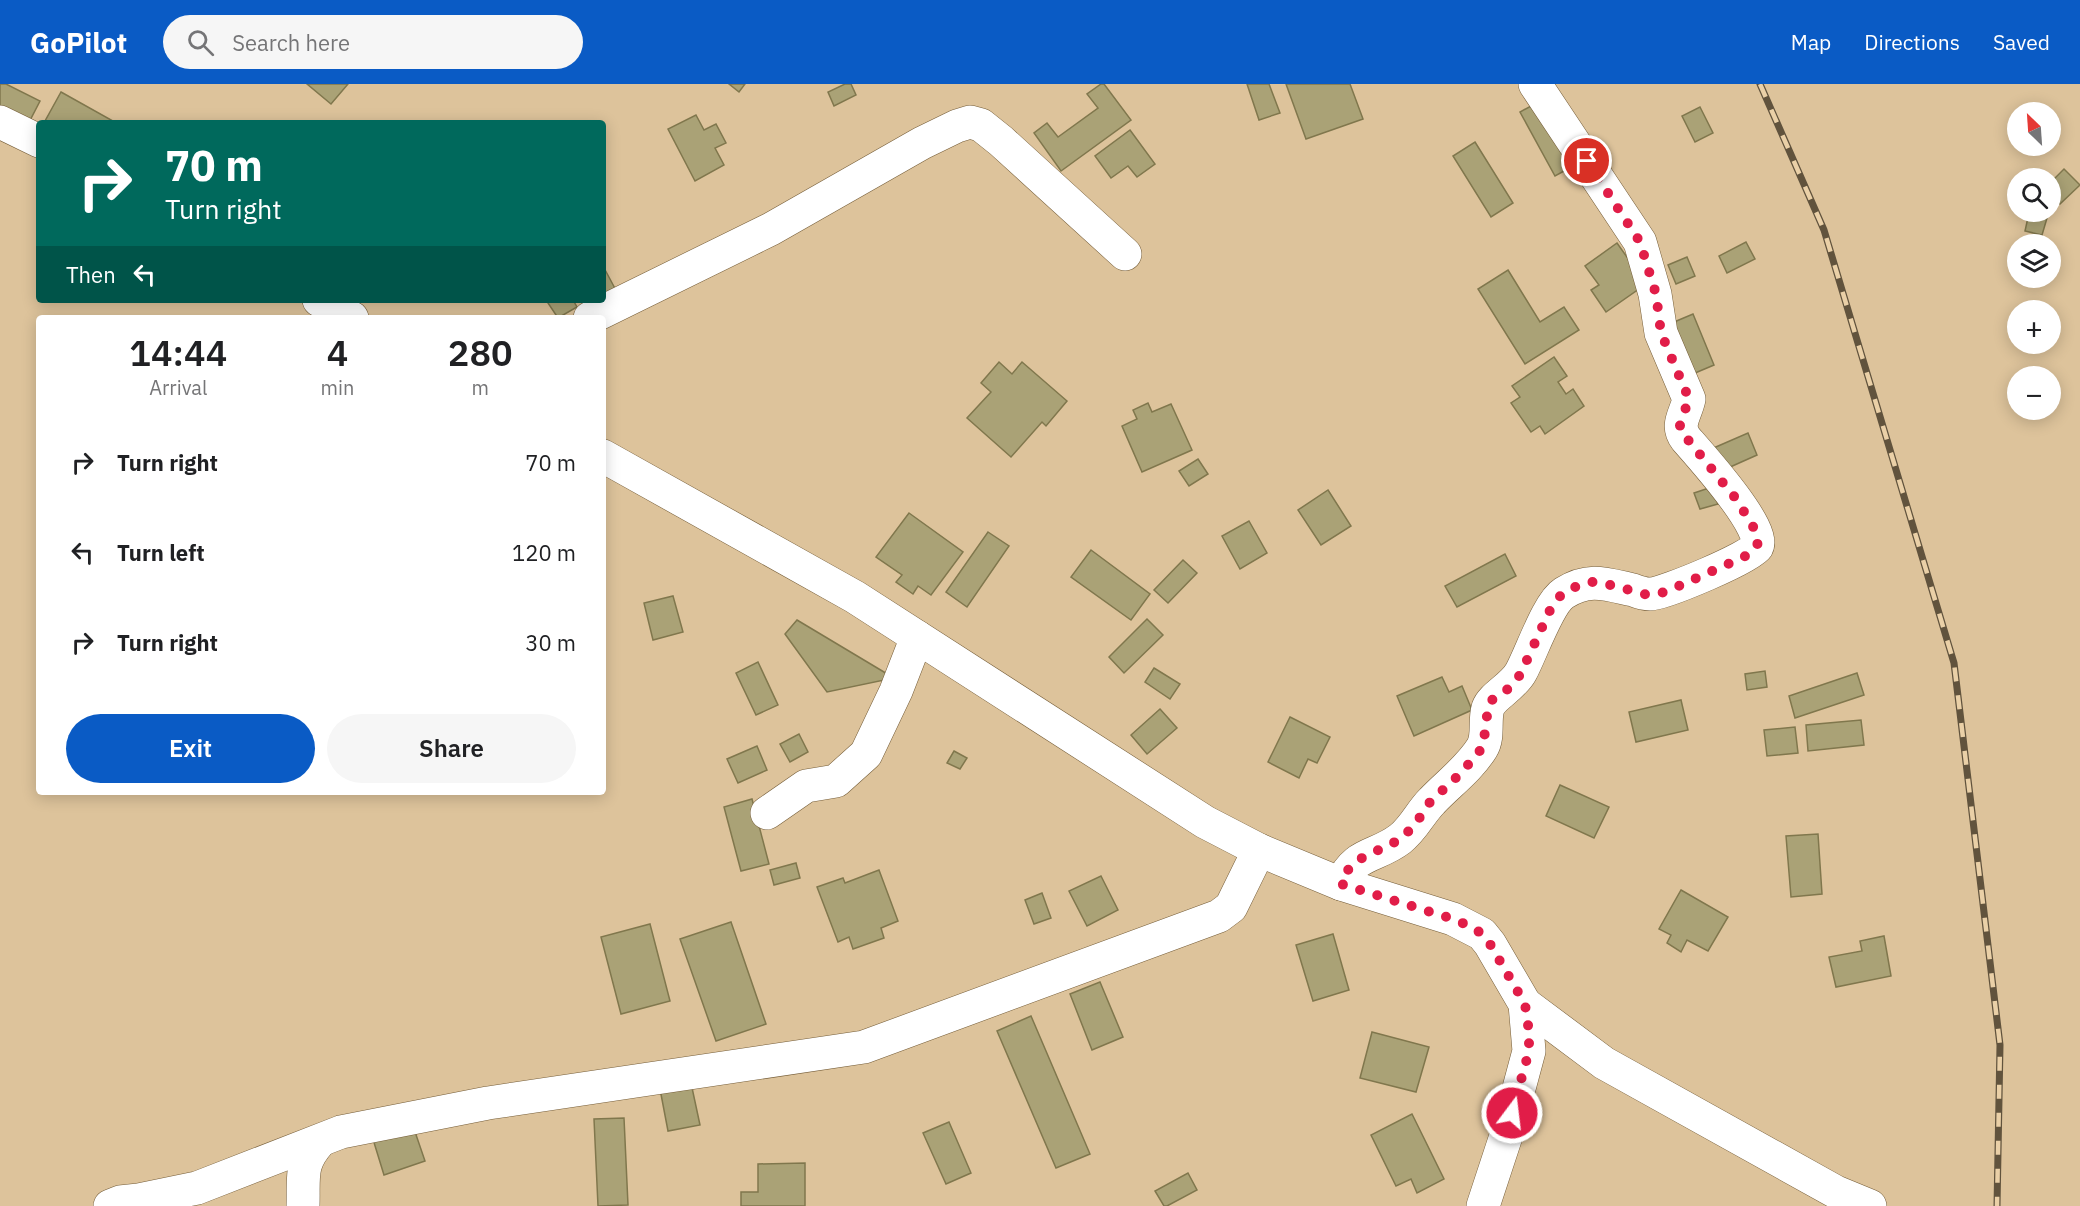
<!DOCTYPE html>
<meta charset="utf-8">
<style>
:root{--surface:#fff;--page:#f6f6f6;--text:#202124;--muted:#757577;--accent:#0a5bc5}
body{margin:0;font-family:"IBM Plex Sans",sans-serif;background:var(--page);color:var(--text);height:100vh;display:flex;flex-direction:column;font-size:22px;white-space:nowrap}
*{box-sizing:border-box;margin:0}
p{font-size:20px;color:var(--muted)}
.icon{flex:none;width:33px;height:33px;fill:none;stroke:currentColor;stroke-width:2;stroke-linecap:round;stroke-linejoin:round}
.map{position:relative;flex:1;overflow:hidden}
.drawer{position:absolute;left:36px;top:231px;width:570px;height:480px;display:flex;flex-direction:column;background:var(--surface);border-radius:6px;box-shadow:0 3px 15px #0003}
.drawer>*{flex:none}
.hud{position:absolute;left:36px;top:36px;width:570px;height:183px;border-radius:6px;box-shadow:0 3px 15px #0003;background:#00695c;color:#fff;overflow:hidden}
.needle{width:39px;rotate:335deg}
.tools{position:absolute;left:2007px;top:18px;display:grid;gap:12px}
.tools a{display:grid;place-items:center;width:54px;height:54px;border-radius:50%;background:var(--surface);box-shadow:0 3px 15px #0003;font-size:30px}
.pin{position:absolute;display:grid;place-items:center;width:51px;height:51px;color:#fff;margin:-26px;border:3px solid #fff;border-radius:50%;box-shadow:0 2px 6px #0007}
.me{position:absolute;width:66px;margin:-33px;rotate:15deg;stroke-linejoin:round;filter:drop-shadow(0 0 4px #0008)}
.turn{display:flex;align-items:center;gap:21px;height:126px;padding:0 30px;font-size:27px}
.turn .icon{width:78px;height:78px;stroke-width:2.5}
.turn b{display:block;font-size:42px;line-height:51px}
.then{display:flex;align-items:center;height:57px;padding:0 30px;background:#0003;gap:12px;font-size:22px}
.eta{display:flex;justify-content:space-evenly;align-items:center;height:102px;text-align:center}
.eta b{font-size:36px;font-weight:600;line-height:42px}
.cta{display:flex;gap:12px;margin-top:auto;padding:12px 30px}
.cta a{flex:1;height:69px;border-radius:36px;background:var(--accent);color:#fff;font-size:24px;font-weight:600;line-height:69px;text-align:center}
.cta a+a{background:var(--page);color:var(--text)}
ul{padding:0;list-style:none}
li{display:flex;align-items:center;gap:18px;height:90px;padding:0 30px}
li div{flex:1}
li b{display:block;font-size:22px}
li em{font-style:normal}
header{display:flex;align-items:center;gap:36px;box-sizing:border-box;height:84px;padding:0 30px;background:var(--accent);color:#fff}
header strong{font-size:28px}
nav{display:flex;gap:33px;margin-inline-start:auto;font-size:21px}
.search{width:420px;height:54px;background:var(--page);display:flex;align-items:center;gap:15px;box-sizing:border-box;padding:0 21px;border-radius:33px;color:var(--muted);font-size:22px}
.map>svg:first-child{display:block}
.building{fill:#aaa276;stroke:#80774d;stroke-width:1.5}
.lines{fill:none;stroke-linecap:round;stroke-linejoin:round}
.minor-casing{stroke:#755d38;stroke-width:34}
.minor{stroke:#fff;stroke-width:33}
.rail-casing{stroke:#61533d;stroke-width:7}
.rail{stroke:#ead0a7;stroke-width:4.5;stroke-dasharray:14;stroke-linecap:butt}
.route{stroke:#e11d48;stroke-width:10;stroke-dasharray:0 18}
</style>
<header>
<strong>GoPilot</strong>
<div class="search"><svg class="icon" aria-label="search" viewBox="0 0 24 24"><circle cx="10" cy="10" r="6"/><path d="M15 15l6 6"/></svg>Search here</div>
<nav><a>Map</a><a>Directions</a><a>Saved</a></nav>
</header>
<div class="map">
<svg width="2080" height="1122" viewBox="0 0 2080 1122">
<rect width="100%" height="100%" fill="#ddc39b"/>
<g class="building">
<polygon points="0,0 6,0 40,17 25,46 0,34"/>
<polygon points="307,0 348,0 331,20"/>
<polygon points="729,0 745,0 739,8"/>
<polygon points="845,0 851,0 856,11 834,22 828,8"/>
<polygon points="1101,0 1104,0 1131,36 1061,87 1034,49 1047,39 1058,53 1098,24 1087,10"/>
<polygon points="1247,0 1269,0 1280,29 1259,36"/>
<polygon points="1286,0 1350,0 1363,35 1306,55"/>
<polygon points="61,8 113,37 112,39 48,39 45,37"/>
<polygon points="1542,16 1577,80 1555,92 1520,28"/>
<polygon points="1700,23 1713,49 1695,58 1682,32"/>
<polygon points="696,31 704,46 716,40 726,59 715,64 724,81 695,97 668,45"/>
<polygon points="1130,46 1155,80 1137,93 1128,82 1111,94 1095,72"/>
<polygon points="1475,58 1513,119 1491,133 1453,72"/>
<polygon points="2064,85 2080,101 2060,120 2050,111 2050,99"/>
<polygon points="2029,129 2047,134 2042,151 2025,147"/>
<polygon points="1746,158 1755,175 1727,189 1719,172"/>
<polygon points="1617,159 1646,200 1606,228 1591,206 1599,201 1585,182"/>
<polygon points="1687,173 1695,192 1676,200 1668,181"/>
<polygon points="603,182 618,210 603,216"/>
<polygon points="1508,186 1540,238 1564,223 1579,246 1525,280 1478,205"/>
<polygon points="546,216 573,216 577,223 558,234"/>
<polygon points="1693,230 1714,281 1688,292 1667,241"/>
<polygon points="1554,273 1567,292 1558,298 1566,310 1573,305 1584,322 1545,350 1540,342 1531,348 1511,319 1520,313 1512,302"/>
<polygon points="999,278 1012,290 1022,278 1067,317 1046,342 1042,338 1011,373 967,334 991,308 981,299"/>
<polygon points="1148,319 1152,328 1171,320 1192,366 1142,388 1122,342 1137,335 1133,326"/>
<polygon points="1748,349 1757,371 1719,388 1709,366"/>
<polygon points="1198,375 1208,390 1189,402 1179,387"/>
<polygon points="1712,403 1718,420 1700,425 1694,409"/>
<polygon points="1328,406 1351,442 1321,461 1298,426"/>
<polygon points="909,429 963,468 931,511 918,502 913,510 896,498 902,491 876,473"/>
<polygon points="1249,437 1267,469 1240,485 1222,452"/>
<polygon points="988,448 1009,462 967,523 946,508"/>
<polygon points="1091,466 1150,510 1131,536 1071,493"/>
<polygon points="1505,470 1516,492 1457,523 1445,502"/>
<polygon points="1183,476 1197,489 1168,519 1154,506"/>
<polygon points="673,512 683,548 653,556 644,519"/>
<polygon points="1147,535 1163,551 1124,589 1109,573"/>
<polygon points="797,536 894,594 827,608 785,550"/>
<polygon points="758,578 778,621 756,631 736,589"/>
<polygon points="1154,584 1180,600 1170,615 1145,598"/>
<polygon points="1765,587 1767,603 1747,606 1745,590"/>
<polygon points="1857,589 1864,611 1795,634 1789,612"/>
<polygon points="1442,593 1449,608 1462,602 1472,626 1414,652 1397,612"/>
<polygon points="1681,616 1688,646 1636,658 1629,628"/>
<polygon points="1160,625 1177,644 1147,670 1131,651"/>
<polygon points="1290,633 1330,653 1317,679 1308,675 1299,694 1268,678"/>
<polygon points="1861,636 1864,661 1808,667 1806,641"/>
<polygon points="1795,643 1798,669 1767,672 1764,646"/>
<polygon points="799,650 808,668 790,678 780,660"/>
<polygon points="757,662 767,686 738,699 727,675"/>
<polygon points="954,667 967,674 960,685 947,679"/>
<polygon points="1560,701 1609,723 1594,754 1546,732"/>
<polygon points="752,715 769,780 741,787 724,723"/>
<polygon points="1818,750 1822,810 1791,813 1786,752"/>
<polygon points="796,779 800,794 774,801 770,786"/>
<polygon points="879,786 898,837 881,844 884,854 853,865 849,853 838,858 817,803 843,794 845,799"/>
<polygon points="1101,792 1118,826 1087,842 1069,807"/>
<polygon points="1681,806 1728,833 1708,867 1687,856 1681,868 1667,859 1671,851 1659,845"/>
<polygon points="1042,809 1051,834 1034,840 1025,816"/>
<polygon points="731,838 766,940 716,957 680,855"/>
<polygon points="650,840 670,917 621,930 601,853"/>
<polygon points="1333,850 1349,906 1313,917 1296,861"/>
<polygon points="1884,852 1891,892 1836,903 1829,873 1862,867 1860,857"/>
<polygon points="1100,898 1123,953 1092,966 1070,910"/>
<polygon points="1031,932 1090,1070 1056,1084 997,947"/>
<polygon points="1372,948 1429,963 1416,1008 1360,994"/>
<polygon points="691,999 700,1041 668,1047 660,1005"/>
<polygon points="1412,1030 1444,1095 1417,1109 1411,1095 1396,1102 1371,1051"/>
<polygon points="624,1034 628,1121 598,1122 594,1035"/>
<polygon points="949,1038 971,1089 946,1100 923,1049"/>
<polygon points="412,1039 425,1077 384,1091 372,1052"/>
<polygon points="805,1079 805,1122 741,1122 741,1108 758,1108 758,1080"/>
<polygon points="1188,1089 1197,1106 1167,1122 1164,1122 1155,1107"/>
</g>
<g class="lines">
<defs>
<g id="minor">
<polyline points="0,38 39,57"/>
<polyline points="319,216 352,234"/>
<polyline points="590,234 771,145 922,59 957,42 970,38 981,41 1001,57 1125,170"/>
<polyline points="603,372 855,513 1205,738 1259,766 1341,800 1453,835 1482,850 1490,860 1525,920 1529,967 1507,1049 1483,1122"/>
<polyline points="767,729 806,702 836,697 866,670 896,607 917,553"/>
<path d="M1341,800C1356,767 1375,774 1400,755C1414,744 1420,729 1432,717C1448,700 1469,685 1482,664C1489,653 1484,637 1488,624C1492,612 1513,603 1521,588C1531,570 1548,519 1564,509C1589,493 1606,500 1633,506C1638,508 1645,510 1650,510C1664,510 1751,473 1757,463C1767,445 1699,370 1686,355C1675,341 1686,330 1689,315L1661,249L1655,210L1640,158L1535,0"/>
<polyline points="1525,920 1604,979 1836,1108 1870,1122"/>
<polyline points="110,1122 120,1118 139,1116 197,1104 341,1048 488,1019 864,963 1219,832 1231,823 1259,766"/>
<path d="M303,1122C304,1093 299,1080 320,1057"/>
</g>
</defs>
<use href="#minor" class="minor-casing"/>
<use href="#minor" class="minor"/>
<defs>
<polyline id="rail" points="1760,0 1824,146 1954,579 2000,961 1997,1122"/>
</defs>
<use href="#rail" class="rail-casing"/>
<use href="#rail" class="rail"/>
</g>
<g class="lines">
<polyline class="route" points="1512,1029 1529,967 1529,948 1525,920 1490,860 1482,850 1472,843 1453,835 1341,800 1348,786 1358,776 1399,756 1414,742 1430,718 1462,688 1483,663 1488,624 1492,616 1508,605 1520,591 1551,524 1561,511 1577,502 1592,498 1603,499 1648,511 1665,508 1744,473 1757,462 1758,457 1755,446 1737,416 1680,346 1680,340 1689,315 1661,249 1656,210 1640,158 1587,77"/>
</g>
</svg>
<div class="tools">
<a><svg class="needle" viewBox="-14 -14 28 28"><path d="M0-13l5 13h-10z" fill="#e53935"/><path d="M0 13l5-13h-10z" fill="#757577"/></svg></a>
<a><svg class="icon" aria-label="search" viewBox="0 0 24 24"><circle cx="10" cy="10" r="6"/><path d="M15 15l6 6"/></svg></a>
<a><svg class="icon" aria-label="layers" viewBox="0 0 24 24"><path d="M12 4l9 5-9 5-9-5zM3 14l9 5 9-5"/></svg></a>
<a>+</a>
<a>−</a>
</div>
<div class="pin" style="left:1587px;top:77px;background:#d93025"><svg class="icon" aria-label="arrive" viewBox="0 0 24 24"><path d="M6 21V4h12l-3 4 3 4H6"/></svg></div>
<svg class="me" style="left:1512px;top:1029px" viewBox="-20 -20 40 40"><circle r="17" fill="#e11d48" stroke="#fff" stroke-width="3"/><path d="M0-11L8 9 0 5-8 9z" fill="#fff"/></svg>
<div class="hud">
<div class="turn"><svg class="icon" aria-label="right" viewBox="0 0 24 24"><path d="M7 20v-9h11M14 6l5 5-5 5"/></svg><div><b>70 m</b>Turn right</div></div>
<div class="then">Then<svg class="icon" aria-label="left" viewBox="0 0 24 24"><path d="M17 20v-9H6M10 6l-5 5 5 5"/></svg></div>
</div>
<section class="drawer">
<div class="eta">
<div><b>14:44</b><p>Arrival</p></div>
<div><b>4</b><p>min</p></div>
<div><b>280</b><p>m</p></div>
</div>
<ul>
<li><svg class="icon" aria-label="right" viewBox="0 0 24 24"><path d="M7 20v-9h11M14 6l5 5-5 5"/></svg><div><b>Turn right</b></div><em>70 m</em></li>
<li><svg class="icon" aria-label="left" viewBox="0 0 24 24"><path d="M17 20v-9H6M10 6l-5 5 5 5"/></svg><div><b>Turn left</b></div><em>120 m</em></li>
<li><svg class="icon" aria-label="right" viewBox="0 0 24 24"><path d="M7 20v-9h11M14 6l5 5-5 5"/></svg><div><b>Turn right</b></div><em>30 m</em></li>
</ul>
<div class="cta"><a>Exit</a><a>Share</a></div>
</section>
</div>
